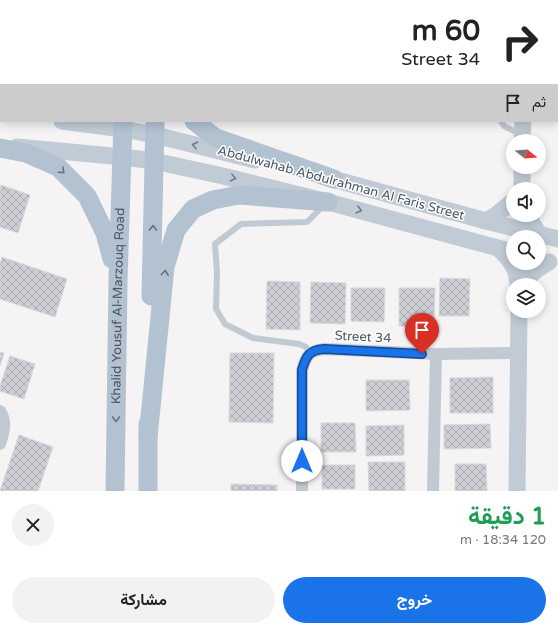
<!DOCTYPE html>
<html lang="ar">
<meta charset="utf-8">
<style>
:root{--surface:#fff;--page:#f2f2f2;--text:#222;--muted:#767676;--accent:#1a73e8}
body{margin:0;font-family:"Varela Round",Vazirmatn,sans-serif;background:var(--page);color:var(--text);direction:rtl;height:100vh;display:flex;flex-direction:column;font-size:15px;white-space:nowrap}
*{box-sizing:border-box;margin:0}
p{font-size:13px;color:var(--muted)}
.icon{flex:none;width:22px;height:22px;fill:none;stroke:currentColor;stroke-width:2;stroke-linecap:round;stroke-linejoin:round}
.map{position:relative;height:491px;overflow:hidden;direction:ltr}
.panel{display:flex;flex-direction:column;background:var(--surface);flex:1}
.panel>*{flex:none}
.hud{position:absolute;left:0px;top:0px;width:558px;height:122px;box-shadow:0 2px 10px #0003;direction:rtl;background:#fff;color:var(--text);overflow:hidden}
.needle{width:26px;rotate:107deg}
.buttons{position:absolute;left:506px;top:134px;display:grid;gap:8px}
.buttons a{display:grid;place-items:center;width:40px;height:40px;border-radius:50%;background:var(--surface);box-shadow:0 2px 10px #0003;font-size:20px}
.pin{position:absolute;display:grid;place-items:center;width:34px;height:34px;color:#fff;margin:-41px -17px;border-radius:50% 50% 50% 0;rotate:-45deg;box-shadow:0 0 4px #0007}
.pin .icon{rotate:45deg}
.me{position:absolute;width:44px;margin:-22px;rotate:0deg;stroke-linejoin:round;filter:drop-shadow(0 0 3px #0008)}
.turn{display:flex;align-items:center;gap:14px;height:84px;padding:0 12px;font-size:18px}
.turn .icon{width:52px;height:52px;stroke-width:2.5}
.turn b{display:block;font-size:28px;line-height:34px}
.then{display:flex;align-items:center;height:38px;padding:0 12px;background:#0003;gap:8px;font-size:15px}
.round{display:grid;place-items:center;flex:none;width:42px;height:42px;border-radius:21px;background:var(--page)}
.summary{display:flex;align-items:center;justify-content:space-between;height:68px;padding:0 12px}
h1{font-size:24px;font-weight:700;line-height:30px;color:#1e9e55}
.button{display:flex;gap:8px;margin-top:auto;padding:8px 12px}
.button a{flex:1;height:46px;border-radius:24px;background:var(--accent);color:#fff;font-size:16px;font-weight:700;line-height:46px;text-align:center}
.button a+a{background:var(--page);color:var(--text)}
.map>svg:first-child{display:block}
.building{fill:url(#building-cross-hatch);stroke:#d7d9de}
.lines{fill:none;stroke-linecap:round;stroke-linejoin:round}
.lane{stroke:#c1cad2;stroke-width:6}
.street{stroke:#c1cad2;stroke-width:12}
.secondary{stroke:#c1cbd6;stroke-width:17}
.primary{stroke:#b3c2d1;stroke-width:19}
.oneway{stroke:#6e7984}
.oneway2{stroke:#64717d}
.route-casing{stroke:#114b97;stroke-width:10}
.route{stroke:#1a73e8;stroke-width:7}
.labels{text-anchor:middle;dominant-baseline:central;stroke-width:3;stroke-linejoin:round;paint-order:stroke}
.street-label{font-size:13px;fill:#4a5661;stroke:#fff}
</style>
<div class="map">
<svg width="558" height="491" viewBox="0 0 558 491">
<defs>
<pattern id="building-cross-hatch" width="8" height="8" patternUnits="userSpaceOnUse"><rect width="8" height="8" fill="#cdcfd5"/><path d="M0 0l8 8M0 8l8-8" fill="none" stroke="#a8abb0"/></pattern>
</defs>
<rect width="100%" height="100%" fill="#f5f3f3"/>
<g class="building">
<polygon points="0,0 27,1 1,1 1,32"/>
<polygon points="0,37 1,37 1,80 0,79"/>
<polygon points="1,185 30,195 18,233 0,227 0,189"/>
<polygon points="2,257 67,279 55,317 0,299 0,264"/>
<polygon points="440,278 470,279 469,316 439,316"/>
<polygon points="267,281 300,282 300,330 266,329"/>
<polygon points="311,282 346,283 345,324 310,323"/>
<polygon points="351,288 385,288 384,322 351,321"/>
<polygon points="399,288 435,288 434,327 399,326"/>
<polygon points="0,352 4,353 0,366"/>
<polygon points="230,353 274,353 273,423 229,422"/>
<polygon points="10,356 35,364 24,399 0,391 0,386"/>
<polygon points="493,377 493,413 450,413 450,378"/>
<polygon points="366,380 409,380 410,410 366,411"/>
<polygon points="321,423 355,423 356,452 321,452"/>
<polygon points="490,424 491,448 444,449 444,425"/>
<polygon points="404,425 404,455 366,456 366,426"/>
<polygon points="19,435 53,447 38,491 0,491"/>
<polygon points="368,462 405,462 405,491 369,491"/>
<polygon points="455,464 486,464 487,491 455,491"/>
<rect x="322" y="465" width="33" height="24"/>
<polygon points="231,484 277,485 277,491 231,491"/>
</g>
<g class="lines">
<g class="lane">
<polyline points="505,1 505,0"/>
<polyline points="501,121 504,126 520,134"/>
<polyline points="310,353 306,347 299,344 253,338 225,324 216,309 217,272 215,244 241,224 307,222 324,205"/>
</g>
<g class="street">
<path d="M0,411C7,422 4,432 0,444"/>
<path d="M302,491V370C306,356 309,351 324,349L436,354L518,353"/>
<polyline points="433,491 436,354"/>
</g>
<g class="secondary">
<polyline points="530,1 530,0"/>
<polyline points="62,121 123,129 155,135 255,160"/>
<polyline points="522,141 523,121"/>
<polyline points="17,147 123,157 154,161 223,176 328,202 513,252"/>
<polyline points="322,176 486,221 558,239"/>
<polyline points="522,189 522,167"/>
<polyline points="527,215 539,234"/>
<polyline points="486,221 496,215 513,201"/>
<path d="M498,248C509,258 518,269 518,285"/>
<path d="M523,285C529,274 538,268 549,262"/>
<polyline points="517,491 519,311"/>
</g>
<g class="primary">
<polyline points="126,1 126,0"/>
<polyline points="161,1 161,0"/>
<polyline points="0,110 1,110"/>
<polyline points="194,121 216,138 334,179"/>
<polyline points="0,148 26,153 58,167 87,196 105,233 112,259"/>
<polyline points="151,296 155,121"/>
<polyline points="148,424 148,491"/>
<polyline points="148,437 165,267 176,230 193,209 213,200 239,195 328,202"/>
<path id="s1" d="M115,491L118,281L123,121"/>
</g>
</g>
<defs><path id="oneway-chevron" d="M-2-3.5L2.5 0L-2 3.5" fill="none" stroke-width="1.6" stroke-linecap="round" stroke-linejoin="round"/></defs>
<g class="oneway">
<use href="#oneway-chevron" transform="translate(195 145) rotate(-166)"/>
<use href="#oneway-chevron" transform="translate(233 178) rotate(14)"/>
<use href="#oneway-chevron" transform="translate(359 210) rotate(15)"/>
</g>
<g class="oneway2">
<use href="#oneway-chevron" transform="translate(62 171) rotate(42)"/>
<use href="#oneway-chevron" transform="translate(153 228) rotate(-89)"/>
<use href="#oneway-chevron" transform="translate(165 273) rotate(-83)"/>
<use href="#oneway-chevron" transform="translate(116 419) rotate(91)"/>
</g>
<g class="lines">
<defs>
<path id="route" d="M302,461V370C306,356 309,350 324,349L422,354"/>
</defs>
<use href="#route" class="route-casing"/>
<use href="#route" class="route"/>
</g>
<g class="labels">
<g class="street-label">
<text transform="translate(341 183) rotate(15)">Abdulwahab Abdulrahman Al Faris Street</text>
<text stroke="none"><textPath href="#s1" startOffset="185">Khalid Yousuf Al-Marzouq Road</textPath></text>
<text transform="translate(363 337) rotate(3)">Street 34</text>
</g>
</g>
</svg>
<div class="buttons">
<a><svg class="needle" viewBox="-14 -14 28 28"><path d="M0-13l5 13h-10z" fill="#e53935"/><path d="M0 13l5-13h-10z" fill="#767676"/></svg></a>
<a><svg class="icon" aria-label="sound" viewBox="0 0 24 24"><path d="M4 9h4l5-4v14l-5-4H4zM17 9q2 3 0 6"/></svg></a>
<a><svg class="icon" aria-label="search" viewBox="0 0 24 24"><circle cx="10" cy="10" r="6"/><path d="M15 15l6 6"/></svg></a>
<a><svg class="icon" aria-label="layers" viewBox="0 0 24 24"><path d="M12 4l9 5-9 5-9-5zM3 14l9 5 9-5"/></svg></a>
</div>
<div class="pin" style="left:422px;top:354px;background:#d93025"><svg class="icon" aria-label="arrive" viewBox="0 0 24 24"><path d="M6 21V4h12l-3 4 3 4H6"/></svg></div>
<svg class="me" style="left:302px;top:461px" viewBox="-20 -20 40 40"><circle r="19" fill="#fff"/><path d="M0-13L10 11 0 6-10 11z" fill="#1a73e8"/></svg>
<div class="hud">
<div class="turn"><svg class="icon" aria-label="right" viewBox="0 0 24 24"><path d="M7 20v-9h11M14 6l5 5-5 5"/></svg><div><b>60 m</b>Street 34</div></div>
<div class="then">ثم<svg class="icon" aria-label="arrive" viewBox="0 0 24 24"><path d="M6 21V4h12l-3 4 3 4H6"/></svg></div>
</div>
</div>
<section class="panel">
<div class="summary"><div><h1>1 دقيقة</h1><p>120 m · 18:34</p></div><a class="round"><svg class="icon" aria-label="close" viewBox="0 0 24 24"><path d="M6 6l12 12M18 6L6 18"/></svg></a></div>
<div class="button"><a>خروج</a><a>مشاركة</a></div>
</section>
